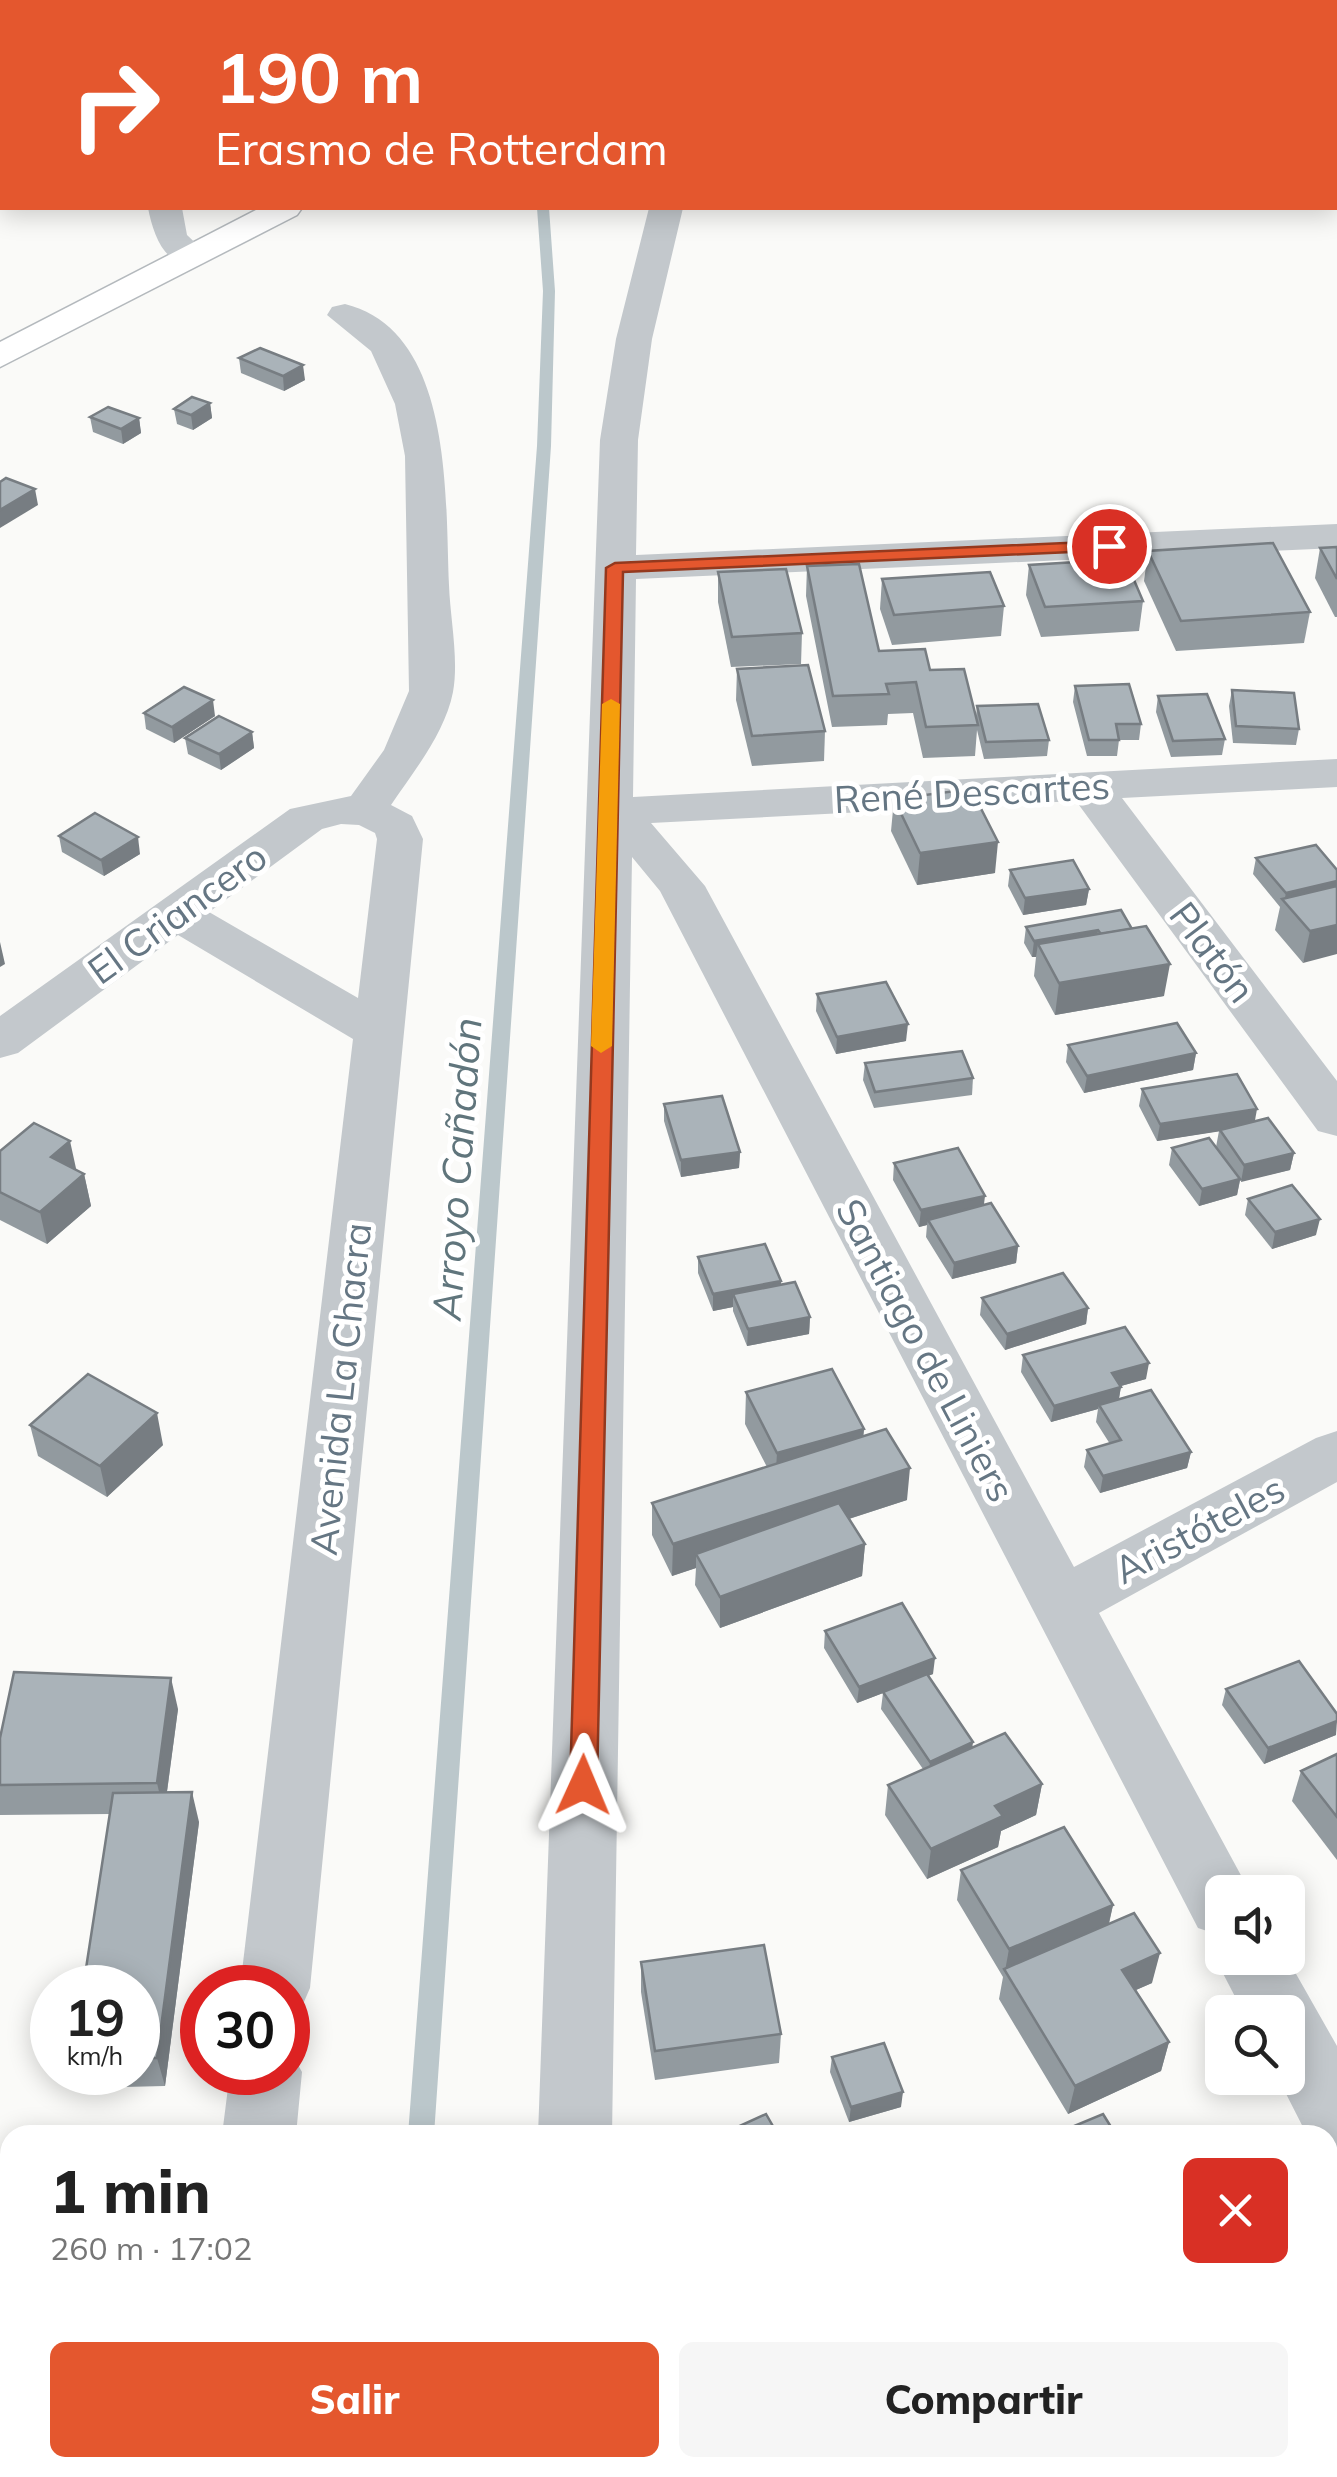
<!DOCTYPE html>
<html lang="es">
<meta charset="utf-8">
<style>
:root{--surface:#fff;--page:#f6f6f6;--text:#222;--muted:#767676;--accent:#e4572e}
body{margin:0;font-family:Mulish,sans-serif;background:var(--page);color:var(--text);height:100vh;display:flex;flex-direction:column;font-size:38px;white-space:nowrap}
*{box-sizing:border-box;margin:0}
p{font-size:32px;color:var(--muted)}
.icon{flex:none;width:55px;height:55px;fill:none;stroke:currentColor;stroke-width:2;stroke-linecap:round;stroke-linejoin:round}
.map{position:relative;flex:1;overflow:hidden}
.sheet{position:absolute;left:0px;top:2125px;width:1338px;height:352px;display:flex;flex-direction:column;background:var(--surface);border-radius:30px 30px 0 0;box-shadow:0 5px 25px #0003}
.sheet>*{flex:none}
.guide{position:absolute;left:0px;top:0px;width:1338px;height:210px;box-shadow:0 5px 25px #0003;background:#e4572e;color:#fff;overflow:hidden}
.buttons{position:absolute;left:1205px;top:1875px;display:grid;gap:20px}
.buttons a{display:grid;place-items:center;width:100px;height:100px;border-radius:15px;background:var(--surface);box-shadow:0 5px 25px #0003;font-size:50px}
.speed{position:absolute;left:30px;top:1965px;display:flex;gap:20px;font-size:50px;font-weight:700;text-align:center}
.speed>*{display:grid;place-content:center;width:130px;height:130px;border-radius:50%;background:var(--surface);box-shadow:0 5px 25px #0003;line-height:1}
.speed small{font-size:25px;font-weight:400}
.speed .limit{border:15px solid #d22;background:#fff;color:#111}
.pin{position:absolute;display:grid;place-items:center;width:85px;height:85px;color:#fff;margin:-42px;border:5px solid #fff;border-radius:50%;box-shadow:0 2px 10px #0007}
.me{position:absolute;width:110px;margin:-55px;rotate:1deg;stroke-linejoin:round;filter:drop-shadow(0 0 8px #0008)}
.turn{display:flex;align-items:center;gap:35px;height:210px;padding:0 50px;font-size:45px}
.turn .icon{width:130px;height:130px;stroke-width:2.5}
.turn b{display:block;font-size:70px;line-height:85px}
.round{display:grid;place-items:center;flex:none;width:105px;height:105px;border-radius:15px;background:var(--page)}
.head{display:flex;align-items:center;justify-content:space-between;height:170px;padding:0 50px}
h1{font-size:60px;font-weight:800;line-height:75px}
.button{display:flex;gap:20px;margin-top:auto;padding:20px 50px}
.button a{flex:1;height:115px;border-radius:15px;background:var(--accent);color:#fff;font-size:40px;font-weight:800;line-height:115px;text-align:center}
.button a+a{background:var(--page);color:var(--text)}
.map>svg:first-child{display:block}
.lines{fill:none;stroke-linecap:round;stroke-linejoin:round}
.stream{fill:#bbc7cb;fill-rule:evenodd}
.highway-casing{stroke:#b4b9bd;stroke-width:3}
.minor{fill:#c3c8cc;fill-rule:evenodd}
.highway{fill:#fff;fill-rule:evenodd}
.wall{fill:#929a9f}
.shaded-wall{fill:#777d82}
.building{fill:#aab3b9;stroke:#777d82;stroke-width:2.5}
.route{fill:#e4572e;stroke:#94391e;stroke-width:2.5}
.slow{fill:#f59e0b}
.labels{text-anchor:middle;dominant-baseline:central;stroke-width:10;stroke-linejoin:round;paint-order:stroke}
.street-label{font-size:38px;fill:#657683;stroke:#fff}
.water-label{font-size:40px;font-style:italic;fill:#60757c;stroke:#fff}
</style>
<div class="map">
<svg width="1337" height="2477" viewBox="0 0 1337 2477">
<rect width="100%" height="100%" fill="#fafaf8"/>
<g class="lines">
<g class="stream">
<polygon points="313,0 324,0 325,2 314,2"/>
<polygon points="537,208 549,208 555,291 551,446 434,2135 408,2135 537,446 543,291"/>
<polygon points="382,2468 411,2468 411,2477 381,2477"/>
</g>
<defs>
<polygon id="highway" points="260,208 302,208 297,215 0,367 0,342"/>
</defs>
<use href="#highway" class="highway-casing"/>
<g class="minor">
<polygon points="237,0 267,0 268,2 239,2"/>
<polygon points="388,0 419,0 421,2 390,2"/>
<polygon points="712,0 742,0 743,2 714,2"/>
<path d="M148,208H182L187,235L209,256L204,263C167,273 154,238 148,208Z"/>
<polygon points="649,208 683,208 652,339 638,440 636,555 1337,524 1337,548 636,579 633,797 1337,759 1337,787 1122,798 1337,1081 1337,1136 1318,1131 1076,801 651,823 705,886 1074,1567 1316,1438 1337,1431 1337,1482 1099,1613 1250,1892 1222,1892 1222,1936 1198,1928 660,891 632,857 612,2135 538,2135 600,440 616,339"/>
<path d="M345,304C454,331 445,498 449,585C450,617 459,659 453,692C445,733 414,771 391,805L412,816L423,839L310,1988L300,2011L288,2015V1988H240L353,1039L178,935L18,1053L0,1058V1016L290,809L351,796L384,750L409,691L405,456L395,404L371,351L327,315L332,307ZM341,824L359,825L375,833L377,839L358,998L209,912L322,829Z"/>
<polygon points="1222,1942 1222,1958 1287,1958 1337,2046 1337,2152 1328,2149 1328,2135 1307,2135 1278,2078 1288,2078 1288,2012 1243,2012 1215,1958"/>
<polygon points="288,2047 302,2072 296,2135 222,2135 230,2072 288,2072"/>
<polygon points="1337,2246 1337,2325 1328,2329 1328,2250"/>
<polygon points="183,2468 263,2468 262,2477 182,2477"/>
<rect x="526" y="2468" width="80" height="9"/>
<polygon points="1009,2468 1100,2468 1096,2477 1005,2477"/>
</g>
<use href="#highway" class="highway"/>
</g>
<g class="wall">
<polygon points="0,0 47,0 51,2 2,2 2,8"/>
<polygon points="1093,0 1142,0 1140,2 1093,2"/>
<polygon points="1337,0 1337,32 1335,32 1335,2"/>
<polygon points="239,358 305,380 284,391 241,373"/>
<polygon points="210,403 212,418 193,430 177,424 174,409"/>
<polygon points="90,417 139,418 141,433 123,444 93,432"/>
<polygon points="1337,547 1337,617 1335,617 1315,578 1320,548"/>
<polygon points="1148,551 1310,612 1304,643 1176,651 1144,581"/>
<polygon points="1029,565 1143,601 1139,631 1041,637 1026,595"/>
<polygon points="807,566 879,651 930,670 976,717 977,706 1049,740 1047,756 984,759 977,730 975,756 923,758 913,713 888,714 887,725 832,727 806,596"/>
<polygon points="718,572 802,633 801,664 731,667 718,602"/>
<polygon points="882,579 1004,606 1001,636 892,645 880,609"/>
<polygon points="737,669 825,731 824,761 752,766 736,700"/>
<polygon points="1075,686 1141,724 1139,740 1119,740 1117,756 1087,756 1073,702"/>
<polygon points="1232,690 1299,729 1296,745 1233,743 1229,706"/>
<polygon points="1158,696 1225,739 1222,755 1171,757 1156,712"/>
<polygon points="144,713 215,716 174,743 146,729"/>
<polygon points="252,732 254,748 221,770 188,754 185,738"/>
<polygon points="894,799 995,873 917,885 891,831"/>
<polygon points="59,836 140,854 104,876 62,852"/>
<polygon points="1256,858 1337,870 1303,963 1275,930 1280,907 1253,874"/>
<polygon points="1010,870 1089,889 1086,905 1023,915 1008,886"/>
<polygon points="1121,910 1164,996 1055,1015 1034,976 1036,957 1032,957 1024,943 1026,927"/>
<polygon points="817,994 906,1041 836,1054 816,1011"/>
<polygon points="1068,1045 1196,1053 1193,1070 1084,1093 1066,1062"/>
<polygon points="865,1063 973,1078 972,1095 874,1108 863,1080"/>
<polygon points="1142,1089 1254,1121 1294,1153 1290,1170 1240,1181 1237,1195 1199,1206 1169,1165 1172,1148 1216,1147 1219,1131 1157,1141 1139,1106"/>
<polygon points="664,1104 740,1152 739,1168 681,1177 664,1121"/>
<polygon points="0,1151 76,1170 84,1174 91,1206 47,1244 0,1220"/>
<polygon points="894,1163 984,1205 1018,1246 1016,1263 952,1279 926,1237 927,1225 919,1227 893,1180"/>
<polygon points="1248,1199 1316,1235 1272,1249 1245,1215"/>
<polygon points="698,1257 781,1281 781,1285 810,1317 809,1334 747,1346 733,1311 733,1307 713,1311 698,1273"/>
<polygon points="982,1298 1088,1308 1086,1324 1005,1350 980,1315"/>
<polygon points="1023,1355 1146,1379 1121,1386 1119,1399 1191,1452 1187,1468 1100,1493 1084,1467 1087,1450 1110,1444 1096,1422 1098,1409 1051,1422 1021,1372"/>
<polygon points="746,1392 864,1429 863,1436 907,1500 849,1519 865,1544 862,1576 720,1628 695,1585 696,1568 672,1576 652,1535 652,1503 767,1467 745,1424"/>
<polygon points="30,1425 163,1445 107,1497 38,1456"/>
<polygon points="825,1631 933,1674 928,1676 973,1747 1042,1784 1036,1815 1001,1831 998,1847 927,1879 885,1815 888,1785 923,1769 881,1709 883,1693 857,1703 824,1648"/>
<polygon points="1226,1689 1336,1735 1264,1764 1222,1705"/>
<polygon points="178,1709 167,1792 199,1822 165,2086 81,2088 76,2072 138,2072 138,1988 110,1814 0,1815 0,1738"/>
<polygon points="1337,1754 1337,1860 1292,1801 1301,1771"/>
<polygon points="961,1870 1113,1905 1109,1924 1152,1983 1136,1990 1169,2042 1161,2071 1068,2114 999,1999 1003,1977 957,1900"/>
<polygon points="641,1962 781,2034 779,2063 655,2080 641,1992"/>
<polygon points="832,2057 901,2107 849,2122 830,2072"/>
<polygon points="670,2468 826,2468 824,2477 672,2477"/>
</g>
<g class="shaded-wall">
<polygon points="303,365 305,380 284,391 283,376"/>
<polygon points="210,403 212,418 193,430 191,415"/>
<polygon points="139,418 141,433 123,444 121,429"/>
<polygon points="35,489 38,505 0,528 0,510"/>
<polygon points="213,700 215,716 174,743 172,727"/>
<polygon points="252,732 254,748 221,770 219,754"/>
<polygon points="138,837 140,854 104,876 101,860"/>
<polygon points="998,842 995,873 917,885 920,853"/>
<polygon points="1337,881 1337,897 1284,902 1286,893"/>
<polygon points="1089,889 1086,905 1023,915 1025,898"/>
<polygon points="1337,925 1337,954 1303,963 1310,931"/>
<polygon points="1098,930 1096,946 1038,944 1036,957 1032,957 1034,941"/>
<polygon points="0,942 5,964 0,967"/>
<polygon points="1170,964 1164,996 1055,1015 1059,983"/>
<polygon points="908,1024 906,1041 836,1054 837,1037"/>
<polygon points="1196,1053 1193,1070 1084,1093 1087,1076"/>
<polygon points="1257,1109 1254,1126 1157,1141 1160,1124"/>
<polygon points="70,1141 77,1173 51,1157"/>
<polygon points="740,1152 739,1168 681,1177 681,1160"/>
<polygon points="1294,1153 1290,1170 1241,1182 1244,1165"/>
<polygon points="84,1174 91,1206 47,1244 40,1212"/>
<polygon points="1240,1179 1237,1195 1199,1206 1202,1189"/>
<polygon points="985,1196 983,1212 928,1220 927,1225 919,1227 921,1210"/>
<polygon points="1320,1219 1316,1235 1272,1249 1275,1232"/>
<polygon points="1018,1246 1016,1263 952,1279 954,1263"/>
<polygon points="781,1281 781,1297 733,1294 733,1307 713,1311 713,1294"/>
<polygon points="1088,1308 1086,1324 1005,1350 1007,1334"/>
<polygon points="810,1317 809,1334 747,1346 748,1329"/>
<polygon points="1149,1363 1146,1379 1110,1389 1112,1373"/>
<polygon points="1121,1387 1118,1403 1099,1405 1098,1409 1051,1422 1054,1406"/>
<polygon points="157,1413 163,1445 107,1497 100,1466"/>
<polygon points="864,1429 861,1461 775,1484 777,1453"/>
<polygon points="1191,1452 1187,1468 1100,1493 1103,1476"/>
<polygon points="910,1468 907,1500 703,1566 696,1554 696,1568 672,1576 673,1544"/>
<polygon points="865,1544 862,1576 720,1628 720,1597"/>
<polygon points="935,1658 933,1674 857,1703 859,1687"/>
<polygon points="171,1678 178,1709 164,1813 157,1783"/>
<polygon points="1337,1721 1336,1735 1264,1764 1268,1748"/>
<polygon points="973,1742 971,1758 928,1778 930,1762"/>
<polygon points="1042,1784 1036,1815 1001,1831 998,1847 927,1879 931,1849 995,1806"/>
<polygon points="192,1792 199,1822 165,2086 157,2058"/>
<polygon points="1113,1905 1106,1935 1005,1971 1009,1949"/>
<polygon points="1160,1953 1152,1983 1115,1999 1122,1970"/>
<polygon points="1169,2042 1161,2071 1068,2114 1075,2086"/>
<polygon points="903,2092 901,2107 849,2122 851,2107"/>
<polygon points="825,2468 824,2477 803,2477"/>
</g>
<g class="building">
<polygon points="9,0 47,0 51,2 14,2"/>
<polygon points="260,348 303,365 283,376 239,358"/>
<polygon points="192,397 210,403 191,415 174,409"/>
<polygon points="108,407 139,418 121,429 90,417"/>
<polygon points="6,478 35,489 0,510 0,482"/>
<polygon points="1273,543 1310,612 1181,621 1148,551"/>
<polygon points="1337,547 1337,579 1320,548"/>
<polygon points="1125,559 1143,601 1045,607 1029,565"/>
<polygon points="859,564 879,651 925,649 930,670 964,669 978,725 926,727 916,682 886,684 889,694 833,696 807,566"/>
<polygon points="786,569 802,633 732,637 718,572"/>
<polygon points="990,572 1004,606 894,615 882,579"/>
<polygon points="808,665 825,731 752,736 737,669"/>
<polygon points="1129,684 1141,724 1116,724 1119,740 1089,740 1075,686"/>
<polygon points="184,687 213,700 172,727 144,713"/>
<polygon points="1232,690 1294,693 1299,729 1236,726"/>
<polygon points="1207,694 1225,739 1173,741 1158,696"/>
<polygon points="1038,704 1049,740 986,742 977,706"/>
<polygon points="219,716 252,732 219,754 185,738"/>
<polygon points="971,789 998,842 920,853 894,799"/>
<polygon points="95,813 138,837 101,860 59,836"/>
<polygon points="1316,845 1337,870 1337,881 1286,893 1256,858"/>
<polygon points="1073,860 1089,889 1025,898 1010,870"/>
<polygon points="1337,886 1337,925 1310,931 1282,899"/>
<polygon points="1121,910 1132,929 1101,934 1098,930 1034,941 1026,927"/>
<polygon points="1146,926 1170,964 1059,983 1038,944"/>
<polygon points="886,982 908,1024 837,1037 817,994"/>
<polygon points="1177,1023 1196,1053 1087,1076 1068,1045"/>
<polygon points="962,1051 973,1078 875,1092 865,1063"/>
<polygon points="1237,1074 1257,1109 1160,1124 1142,1089"/>
<polygon points="722,1096 740,1152 681,1160 664,1104"/>
<polygon points="1268,1118 1294,1153 1244,1165 1220,1130"/>
<polygon points="34,1123 70,1141 51,1157 84,1174 40,1212 0,1192 0,1151"/>
<polygon points="1209,1138 1240,1179 1202,1189 1172,1148"/>
<polygon points="958,1148 985,1196 921,1210 894,1163"/>
<polygon points="1292,1185 1320,1219 1275,1232 1248,1199"/>
<polygon points="991,1203 1018,1246 954,1263 928,1220"/>
<polygon points="765,1244 781,1281 713,1294 698,1257"/>
<polygon points="1063,1273 1088,1308 1007,1334 982,1298"/>
<polygon points="795,1282 810,1317 748,1329 733,1294"/>
<polygon points="1125,1327 1149,1363 1112,1373 1121,1387 1054,1406 1023,1355"/>
<polygon points="832,1369 864,1429 777,1453 746,1392"/>
<polygon points="88,1374 157,1413 100,1466 30,1425"/>
<polygon points="1151,1390 1191,1452 1103,1476 1087,1450 1121,1440 1099,1405"/>
<polygon points="886,1429 910,1468 673,1544 652,1503"/>
<polygon points="839,1503 865,1544 720,1597 696,1554"/>
<polygon points="902,1603 935,1658 859,1687 825,1631"/>
<polygon points="1299,1661 1337,1714 1337,1721 1268,1748 1226,1689"/>
<polygon points="14,1672 171,1678 157,1783 0,1785 0,1738"/>
<polygon points="927,1674 973,1742 930,1762 883,1692"/>
<polygon points="1005,1733 1042,1784 995,1806 1003,1816 931,1849 888,1785"/>
<polygon points="1337,1754 1337,1817 1301,1771"/>
<polygon points="192,1792 157,2058 138,2058 138,1988 83,1988 113,1793"/>
<polygon points="1064,1827 1113,1905 1009,1949 961,1870"/>
<polygon points="1134,1913 1160,1953 1122,1970 1169,2042 1075,2086 1004,1969"/>
<polygon points="764,1945 781,2034 655,2051 641,1962"/>
<polygon points="884,2043 903,2092 851,2107 832,2057"/>
<polygon points="766,2114 778,2135 720,2135"/>
<polygon points="1103,2114 1116,2135 1055,2134"/>
<polygon points="674,2468 825,2468 803,2477 677,2477"/>
</g>
<polygon class="route" points="1109,541 1117,546 1115,550 623,572 597,1785 593,1793 574,1793 570,1785 606,568 615,563"/>
<polygon class="slow" points="611,699 620,704 612,1046 601,1053 591,1046 602,704"/>
<g class="labels">
<g class="street-label">
<text transform="translate(972 792) rotate(-3)">René Descartes</text>
<text transform="translate(177 913) rotate(-36)">El Criancero</text>
<text transform="translate(1213 952) rotate(53)">Platón</text>
<text transform="translate(926 1350) rotate(62)">Santiago de Liniers</text>
<text transform="translate(340 1389) rotate(-84)">Avenida La Chacra</text>
<text transform="translate(1199 1529) rotate(-28)">Aristóteles</text>
</g>
<g class="water-label">
<text transform="translate(456 1169) rotate(-86)">Arroyo Cañadón</text>
</g>
</g>
</svg>
<div class="buttons">
<a><svg class="icon" aria-label="sound" viewBox="0 0 24 24"><path d="M4 9h4l5-4v14l-5-4H4zM17 9q2 3 0 6"/></svg></a>
<a><svg class="icon" aria-label="search" viewBox="0 0 24 24"><circle cx="10" cy="10" r="6"/><path d="M15 15l6 6"/></svg></a>
</div>
<div class="speed"><div>19<small>km/h</small></div><div class="limit">30</div></div>
<div class="pin" style="left:1109px;top:546px;background:#d93025"><svg class="icon" aria-label="arrive" viewBox="0 0 24 24"><path d="M6 21V4h12l-3 4 3 4H6"/></svg></div>
<svg class="me" style="left:583px;top:1785px" viewBox="-20 -20 40 40"><path d="M0-17L14 15 0 8-14 15z" fill="#e4572e" stroke="#fff" stroke-width="4"/></svg>
<div class="guide">
<div class="turn"><svg class="icon" aria-label="right" viewBox="0 0 24 24"><path d="M7 20v-9h11M14 6l5 5-5 5"/></svg><div><b>190 m</b>Erasmo de Rotterdam</div></div>
</div>
<section class="sheet">
<div class="head"><div><h1>1 min</h1><p>260 m · 17:02</p></div><a class="round" style="background:#d93025;color:#fff"><svg class="icon" aria-label="close" viewBox="0 0 24 24"><path d="M6 6l12 12M18 6L6 18"/></svg></a></div>
<div class="button"><a>Salir</a><a>Compartir</a></div>
</section>
</div>
